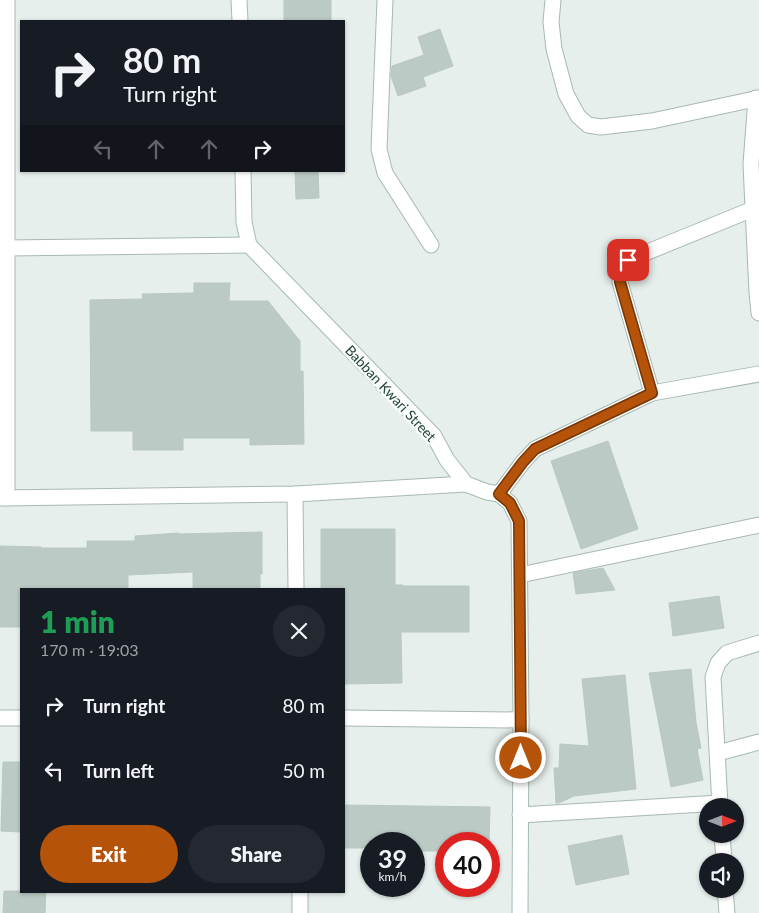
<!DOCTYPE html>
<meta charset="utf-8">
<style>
:root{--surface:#171b24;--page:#242831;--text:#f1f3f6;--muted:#9ea1a6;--accent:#b45309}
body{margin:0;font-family:Lato,sans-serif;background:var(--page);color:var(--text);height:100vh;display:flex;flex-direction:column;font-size:19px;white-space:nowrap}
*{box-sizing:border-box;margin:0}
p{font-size:16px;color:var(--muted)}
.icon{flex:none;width:28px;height:28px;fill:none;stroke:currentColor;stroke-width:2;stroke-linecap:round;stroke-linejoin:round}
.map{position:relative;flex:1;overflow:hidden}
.drawer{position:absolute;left:20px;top:588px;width:325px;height:305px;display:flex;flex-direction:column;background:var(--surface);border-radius:0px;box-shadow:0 1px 4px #0004}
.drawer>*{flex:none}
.guide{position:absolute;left:20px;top:20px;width:325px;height:152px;border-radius:0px;box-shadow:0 1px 4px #0004;background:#171b24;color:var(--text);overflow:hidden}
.needle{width:32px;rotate:90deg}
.tools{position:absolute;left:699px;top:798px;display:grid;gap:10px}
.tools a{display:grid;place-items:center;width:45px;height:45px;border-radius:50%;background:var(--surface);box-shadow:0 1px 4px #0004;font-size:25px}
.speed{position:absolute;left:360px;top:832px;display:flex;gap:10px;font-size:25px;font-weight:700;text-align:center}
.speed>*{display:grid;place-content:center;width:65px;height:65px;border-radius:50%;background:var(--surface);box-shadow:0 1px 4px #0004;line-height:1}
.speed small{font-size:12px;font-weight:400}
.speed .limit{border:8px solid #d22;background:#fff;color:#111}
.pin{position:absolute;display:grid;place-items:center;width:42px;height:42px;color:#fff;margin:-21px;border-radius:10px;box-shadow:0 2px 8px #0006}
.me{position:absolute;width:55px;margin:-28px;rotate:0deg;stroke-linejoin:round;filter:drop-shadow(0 0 4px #0008)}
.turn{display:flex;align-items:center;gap:18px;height:105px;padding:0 20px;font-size:22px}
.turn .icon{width:65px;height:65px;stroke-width:2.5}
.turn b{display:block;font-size:35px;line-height:42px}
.lanes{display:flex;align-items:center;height:48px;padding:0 20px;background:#0003;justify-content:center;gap:25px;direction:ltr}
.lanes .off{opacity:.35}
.round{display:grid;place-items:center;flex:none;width:52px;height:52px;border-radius:26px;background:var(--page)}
.headline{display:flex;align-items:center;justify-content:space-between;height:85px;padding:0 20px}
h1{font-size:30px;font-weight:800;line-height:38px;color:#1e9e55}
.primary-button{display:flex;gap:10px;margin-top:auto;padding:10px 20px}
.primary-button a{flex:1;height:58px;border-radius:30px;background:var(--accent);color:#fff;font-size:20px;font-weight:800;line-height:58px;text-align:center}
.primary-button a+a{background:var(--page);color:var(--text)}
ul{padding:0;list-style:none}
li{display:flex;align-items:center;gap:15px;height:65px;padding:0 20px}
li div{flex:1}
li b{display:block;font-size:19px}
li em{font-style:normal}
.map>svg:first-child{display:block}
.building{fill:#bbcac4;stroke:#b8c9c2}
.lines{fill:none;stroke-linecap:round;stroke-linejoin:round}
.street-casing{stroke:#a8b8b2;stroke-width:17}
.secondary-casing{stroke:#a4bbb3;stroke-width:17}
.street{stroke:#fff;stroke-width:15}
.secondary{stroke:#fff;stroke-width:15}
.route-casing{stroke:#753606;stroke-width:12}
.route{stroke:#b45309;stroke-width:9}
.labels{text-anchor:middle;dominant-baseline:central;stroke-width:5;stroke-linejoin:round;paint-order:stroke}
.street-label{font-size:14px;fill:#24423a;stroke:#f7fbf9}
</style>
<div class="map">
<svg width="759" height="913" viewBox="0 0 759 913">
<rect width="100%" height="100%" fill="#e6efeb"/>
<g class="building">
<rect x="284" y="0" width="47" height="21"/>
<polygon points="440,29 453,66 423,77 426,86 398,96 391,76 392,66 424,55 418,37"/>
<polygon points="295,171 318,171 319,198 296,199"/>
<polygon points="194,283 230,283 229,301 268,301 300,341 300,371 303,371 304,444 250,445 250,438 183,438 183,450 133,450 133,431 91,431 90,300 143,299 142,294 194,293"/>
<polygon points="608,441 638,529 581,549 551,461"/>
<polygon points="321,529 395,529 395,585 403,585 403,586 469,586 469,632 401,632 402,683 344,684 344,589 321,589"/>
<polygon points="262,532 262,574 260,574 260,589 193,589 193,572 128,575 128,589 21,589 21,627 0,627 0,546 41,547 41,548 87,548 87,541 135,541 135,536 179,533 179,534"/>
<polygon points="603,568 615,590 576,594 573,573"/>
<polygon points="719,596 724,628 673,636 669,603"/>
<polygon points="691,669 696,722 701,748 697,749 703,780 671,787 649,673"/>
<polygon points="625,675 636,789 574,796 559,803 556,803 554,768 559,768 560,744 589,746 582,679"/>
<polygon points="3,762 21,762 21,832 1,831"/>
<polygon points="344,805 490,807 489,844 446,844 446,851 414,851 414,844 371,844 371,848 344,848"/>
<polygon points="622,835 629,874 576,885 568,846"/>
<polygon points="4,891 46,891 45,913 3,913"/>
</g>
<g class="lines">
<defs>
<g id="street">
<polyline points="385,0 379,149 385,173 431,245"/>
<polyline points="553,0 551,22 554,49 566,94 578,116 588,125 601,127 652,121 759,98"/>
<polyline points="756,98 751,164 757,293 759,313"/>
<polyline points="7,248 249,245"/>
<polyline points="652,393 620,282 622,269 628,260 753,209"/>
<polyline points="295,494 296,589"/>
<polyline points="499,494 523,462 535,449 652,393 759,374"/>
<polyline points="0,498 295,494 466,484"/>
<polyline points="7,498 7,0"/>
<polyline points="520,575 759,525"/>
<polyline points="0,718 21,718"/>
<polyline points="344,718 521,720"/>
<polyline points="718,753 759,742"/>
<polyline points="720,806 713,677 718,663 727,653 759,643"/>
<polyline points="520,815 720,803"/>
<polyline points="722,834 724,861"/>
<polyline points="725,889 727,913"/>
<polyline points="300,891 300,913"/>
</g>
<g id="secondary">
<polyline points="239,0 240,21"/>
<polyline points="243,171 244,222 249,245 434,436 447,460 466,484 487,492 499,494 510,503 519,521 521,720 520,913"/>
</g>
</defs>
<use href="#street" class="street-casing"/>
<use href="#secondary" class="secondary-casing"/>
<use href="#street" class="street"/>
<use href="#secondary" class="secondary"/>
</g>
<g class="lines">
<defs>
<polyline id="route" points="521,758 519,521 510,503 499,494 523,462 535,449 652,393 620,282 622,269 628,260"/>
</defs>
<use href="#route" class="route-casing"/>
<use href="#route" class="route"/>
</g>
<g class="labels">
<g class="street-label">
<text transform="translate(391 393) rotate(47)">Babban Kwari Street</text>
</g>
</g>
</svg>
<div class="tools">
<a><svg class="needle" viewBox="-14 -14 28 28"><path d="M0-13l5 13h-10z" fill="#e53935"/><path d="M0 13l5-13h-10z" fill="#9ea1a6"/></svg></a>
<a><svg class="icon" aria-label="sound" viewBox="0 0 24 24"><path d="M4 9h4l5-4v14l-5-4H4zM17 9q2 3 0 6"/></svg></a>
</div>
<div class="speed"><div>39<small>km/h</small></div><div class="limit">40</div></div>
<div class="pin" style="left:628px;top:260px;background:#d93025"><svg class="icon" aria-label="arrive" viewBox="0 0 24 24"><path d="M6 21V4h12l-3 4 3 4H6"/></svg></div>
<svg class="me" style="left:521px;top:758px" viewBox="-20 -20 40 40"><circle r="17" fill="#b45309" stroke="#fff" stroke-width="3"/><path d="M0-11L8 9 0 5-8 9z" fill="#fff"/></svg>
<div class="guide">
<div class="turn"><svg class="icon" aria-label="right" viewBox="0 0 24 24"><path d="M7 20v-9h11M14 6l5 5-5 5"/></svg><div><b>80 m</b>Turn right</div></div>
<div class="lanes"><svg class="icon off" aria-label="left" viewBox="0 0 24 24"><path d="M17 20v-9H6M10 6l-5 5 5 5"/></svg><svg class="icon off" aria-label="ahead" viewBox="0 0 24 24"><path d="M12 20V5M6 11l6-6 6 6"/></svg><svg class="icon off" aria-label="ahead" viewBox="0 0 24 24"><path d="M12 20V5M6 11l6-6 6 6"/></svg><svg class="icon" aria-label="right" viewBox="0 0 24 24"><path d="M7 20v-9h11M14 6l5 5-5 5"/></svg></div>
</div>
<section class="drawer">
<div class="headline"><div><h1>1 min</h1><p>170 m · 19:03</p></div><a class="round"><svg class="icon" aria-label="close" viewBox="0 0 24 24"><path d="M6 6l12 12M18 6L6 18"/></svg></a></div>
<ul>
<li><svg class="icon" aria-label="right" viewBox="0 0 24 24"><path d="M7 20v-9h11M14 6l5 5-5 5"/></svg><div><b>Turn right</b></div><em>80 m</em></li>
<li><svg class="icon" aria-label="left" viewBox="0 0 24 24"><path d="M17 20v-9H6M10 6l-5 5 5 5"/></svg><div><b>Turn left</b></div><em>50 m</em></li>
</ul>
<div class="primary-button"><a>Exit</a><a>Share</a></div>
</section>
</div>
